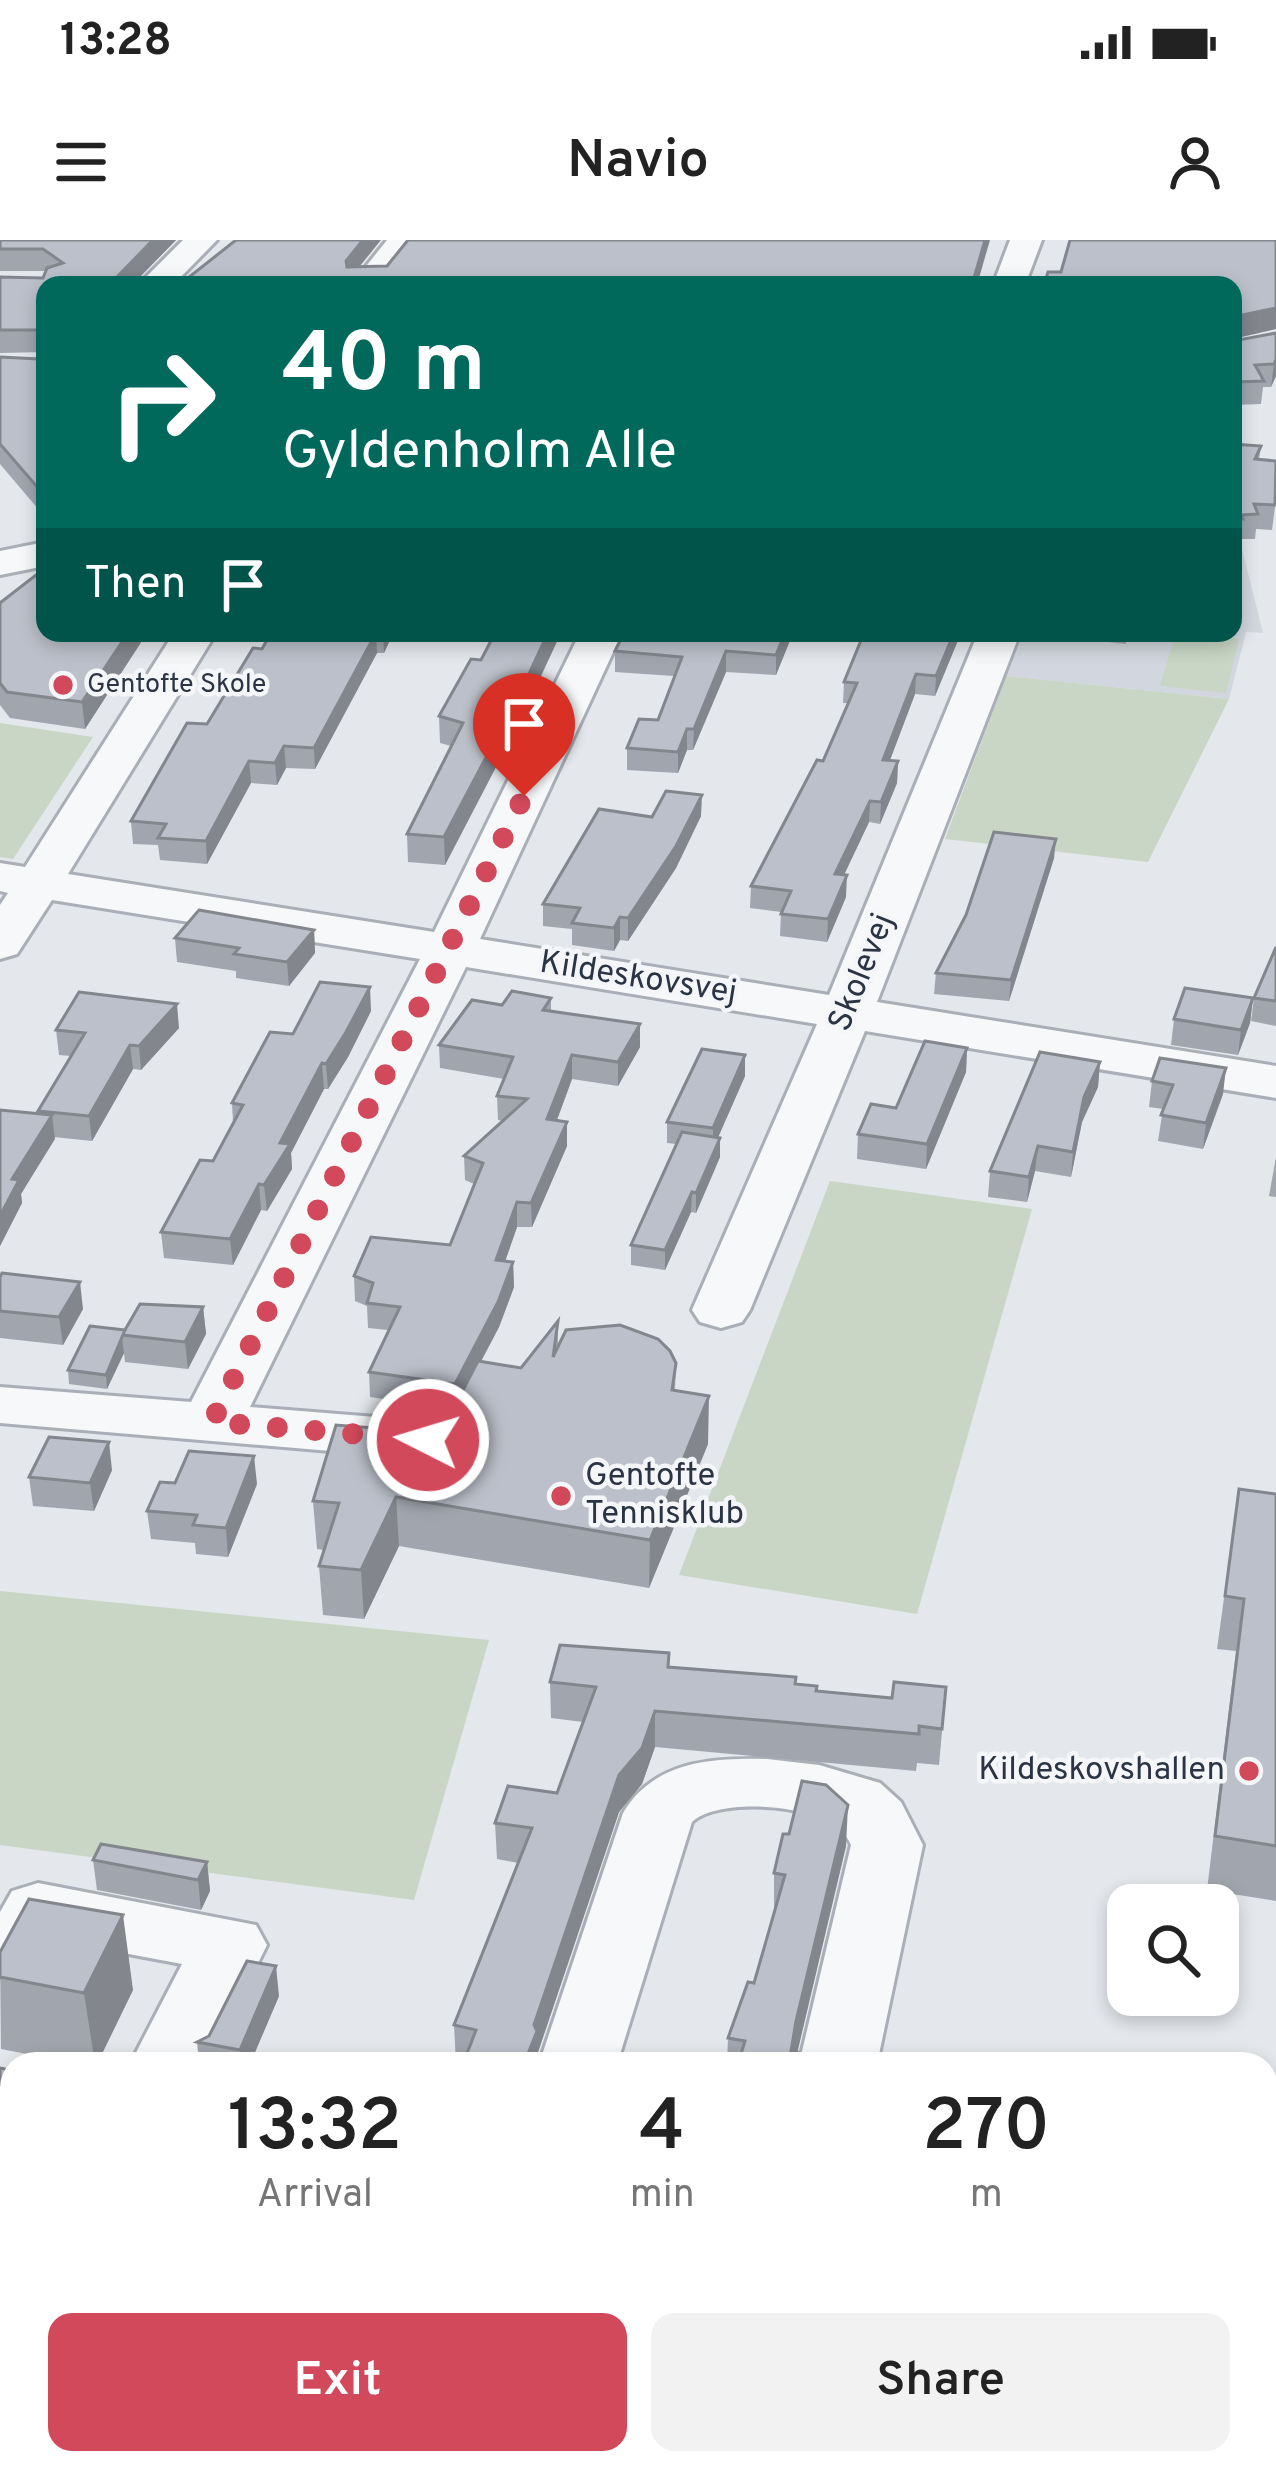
<!DOCTYPE html>
<style>
:root{--surface:#fff;--page:#f2f2f2;--text:#222;--muted:#767676;--accent:#d1495b}
body{margin:0;font-family:Overpass,sans-serif;background:var(--page);color:var(--text);height:100vh;display:flex;flex-direction:column;font-size:45px;white-space:nowrap}
*{box-sizing:border-box;margin:0}
p{font-size:39px;color:var(--muted)}
.icon{flex:none;width:66px;height:66px;fill:none;stroke:currentColor;stroke-width:2;stroke-linecap:round;stroke-linejoin:round}
.map{position:relative;flex:1;overflow:hidden}
.details{position:absolute;left:0px;top:1812px;width:1278px;height:423px;display:flex;flex-direction:column;background:var(--surface);border-radius:36px 36px 0 0;box-shadow:0 6px 18px #0003}
.details>*{flex:none}
.guide{position:absolute;left:36px;top:36px;width:1206px;height:366px;border-radius:24px;box-shadow:0 6px 18px #0003;background:#00695c;color:#fff;overflow:hidden}
.buttons{position:absolute;left:1107px;top:1644px;display:grid;gap:24px}
.buttons a{display:grid;place-items:center;width:132px;height:132px;border-radius:24px;background:var(--surface);box-shadow:0 6px 18px #0003;font-size:60px}
.pin{position:absolute;display:grid;place-items:center;width:102px;height:102px;color:#fff;margin:-123px -51px;border-radius:50% 50% 50% 0;rotate:-45deg;box-shadow:0 0 12px #0007}
.pin .icon{rotate:45deg}
.me{position:absolute;width:132px;margin:-66px;rotate:275deg;stroke-linejoin:round;filter:drop-shadow(0 0 9px #0008)}
.turn{display:flex;align-items:center;gap:42px;height:252px;padding:0 48px;font-size:54px}
.turn .icon{width:156px;height:156px;stroke-width:2.5}
.turn b{display:block;font-size:84px;line-height:102px}
.then{display:flex;align-items:center;height:114px;padding:0 48px;background:#0003;gap:24px;font-size:45px}
.eta{display:flex;justify-content:space-evenly;align-items:center;height:204px;text-align:center}
.eta b{font-size:72px;font-weight:600;line-height:84px}
.button{display:flex;gap:24px;margin-top:auto;padding:24px 48px}
.button a{flex:1;height:138px;border-radius:24px;background:var(--accent);color:#fff;font-size:48px;font-weight:600;line-height:138px;text-align:center}
.button a+a{background:var(--page);color:var(--text)}
.status{display:flex;justify-content:space-between;align-items:center;height:84px;padding:0 60px;background:var(--surface);direction:ltr}
.status svg{height:33px;fill:currentColor}
header{display:flex;justify-content:space-between;align-items:center;height:156px;padding:0 48px;background:var(--surface);font-size:54px;font-weight:600}
.map>svg:first-child{display:block}
.built{fill:#d2d6de}
.green{fill:#c9d6c5}
.lines{fill:none;stroke-linecap:round;stroke-linejoin:round}
.minor-casing{stroke:#a9aeb7;stroke-width:6}
.minor{fill:#f7f8fa;fill-rule:evenodd}
.wall{fill:#a1a5ae}
.shaded-wall{fill:#83868d}
.building{fill:#bbc0ca;stroke:#83868d;stroke-width:3}
.route{stroke:#d1495b;stroke-width:21;stroke-dasharray:0 37.8}
.poi-dot{fill:#d1495b;stroke:#f4f6f9;stroke-width:4.5}
.labels{text-anchor:middle;dominant-baseline:central;stroke-width:9;stroke-linejoin:round;paint-order:stroke}
.far-poi-label{font-size:27px;fill:#2b3445;stroke:#f4f6f9;text-anchor:start}
.street-label{font-size:33px;fill:#2b3445;stroke:#f4f6f9}
.poi-label{font-size:33px;fill:#2b3445;stroke:#f4f6f9;text-anchor:start}
</style>
<div class="status"><b>13:28</b><svg viewBox="0 0 49 12"><path d="M0 12V9h3v3zM5 12V6h3v6zM10 12V3h3v9zM15 12V0h3v12zM26 1h20v11H26zM47 4h2v5h-2z"/></svg></div>
<header><svg class="icon" aria-label="menu" viewBox="0 0 24 24"><path d="M4 6h16M4 12h16M4 18h16"/></svg>Navio<svg class="icon" aria-label="person" viewBox="0 0 24 24"><circle cx="12" cy="8" r="4"/><path d="M4 21q1-7 8-7t8 7"/></svg></header>
<div class="map">
<svg width="1276" height="2234" viewBox="0 0 1276 2234">
<rect width="100%" height="100%" fill="#e4e7ec"/>
<polygon class="built" points="1233,221 1240,301 1263,393 1246,392 1229,459 1006,436 1024,393 1233,393"/>
<g class="green">
<polygon points="1176,393 1239,399 1226,453 1160,446"/>
<polygon points="1006,436 1229,459 1148,622 945,599"/>
<polygon points="0,483 93,497 13,619 0,617"/>
<polygon points="830,941 1032,969 917,1374 679,1335"/>
<polygon points="0,1351 489,1400 414,1660 0,1605"/>
</g>
<g class="lines">
<defs>
<g id="minor">
<polygon points="183,0 217,0 173,45 138,45"/>
<polygon points="387,0 420,0 384,45 351,45"/>
<polygon points="1010,0 1042,0 1025,45 993,45"/>
<polygon points="45,302 45,326 0,335 0,311"/>
<polygon points="174,393 216,393 68,634 434,692 580,393 622,393 480,699 829,755 978,393 1020,393 877,762 1276,826 1276,858 865,791 750,1070 742,1082 721,1088 700,1082 692,1070 817,784 466,727 250,1167 413,1180 435,1186 444,1199 435,1212 413,1218 0,1183 0,1147 191,1162 420,719 52,660 17,714 0,719 0,665 8,653 0,651 0,623 25,627"/>
<path d="M767,1519L819,1525L880,1543L901,1562L923,1605L877,1824H799L851,1605C835,1562 718,1556 692,1582L617,1824H539L623,1573C654,1521 711,1518 767,1519Z"/>
<polygon points="38,1643 256,1685 267,1705 208,1824 130,1824 182,1724 59,1701 48,1721 0,1738 0,1672 12,1651"/>
<polygon points="12,2160 12,2223 45,2223 40,2234 0,2234 0,2165"/>
<polygon points="436,2223 524,2223 527,2234 439,2234"/>
<polygon points="685,2223 773,2223 770,2234 682,2234"/>
</g>
</defs>
<use href="#minor" class="minor-casing"/>
<use href="#minor" class="minor"/>
</g>
<g class="wall">
<polygon points="0,0 176,0 132,45 45,45 45,112 0,113 0,37 43,38 46,31 0,31"/>
<polygon points="1276,93 1276,136 1271,147 1263,147 1261,164 1233,165 1233,101"/>
<polygon points="0,117 45,125 45,277 0,224"/>
<polygon points="1233,204 1261,206 1259,219 1276,259 1272,290 1256,289 1255,299 1240,299 1240,304 1233,303"/>
<polygon points="0,363 45,393 147,393 85,489 10,478 0,465"/>
<polygon points="271,393 405,393 400,400 390,400 384,413 377,413 315,529 286,528 277,545 251,543 207,624 160,620 158,605 133,604 131,581 207,484 262,409"/>
<polygon points="793,393 776,435 726,432 693,510 687,510 678,533 627,530 627,508 658,480 674,436 615,432 615,411"/>
<polygon points="862,393 961,393 935,456 915,454 890,520 898,521 897,543 880,584 869,582 844,635 846,657 827,702 780,696 781,672 750,668 751,646 823,521 848,463 843,463 844,442 862,398"/>
<polygon points="1061,393 1127,393 1126,404 1061,397"/>
<polygon points="481,420 522,477 445,625 408,622 407,594 451,506 440,503 439,476"/>
<polygon points="701,576 676,628 628,701 620,700 614,711 572,705 572,689 543,686 543,664 652,577"/>
<polygon points="1054,618 1009,761 934,754 936,733 966,675"/>
<polygon points="314,690 315,713 289,746 236,738 236,731 177,722 175,698"/>
<polygon points="1276,706 1276,786 1251,781 1254,758"/>
<polygon points="551,758 551,771 640,807 618,846 572,839 557,880 567,906 532,987 517,987 505,1021 513,1022 514,1047 499,1087 481,1121 521,1128 558,1081 558,1106 676,1123 675,1151 708,1204 649,1348 399,1306 364,1379 323,1375 319,1326 324,1310 317,1309 313,1261 441,1193 453,1169 370,1157 369,1132 388,1090 368,1088 367,1066 355,1061 354,1036 450,1005 474,944 465,940 464,916 503,881 498,880 497,856 504,839 440,828 439,805 502,765"/>
<polygon points="1253,758 1250,783 1238,815 1171,805 1174,779"/>
<polygon points="371,771 348,817 328,849 324,849 291,913 292,929 267,971 261,970 233,1025 164,1018 161,992 213,921 233,883 232,863 293,794"/>
<polygon points="179,788 141,830 133,829 92,901 54,897 21,954 22,963 0,1006 0,870 39,874 38,871 71,816 59,815 56,790"/>
<polygon points="967,808 966,832 926,929 857,919 858,894 896,868"/>
<polygon points="745,815 745,836 718,897 720,917 696,973 691,972 665,1030 631,1025 631,1005 676,904 667,903 667,882"/>
<polygon points="1100,822 1098,847 1082,882 1071,937 1035,931 1027,962 988,957 990,931"/>
<polygon points="1152,841 1223,854 1203,909 1158,901 1163,869 1149,867"/>
<polygon points="1276,917 1276,957 1269,956"/>
<polygon points="0,1037 83,1069 63,1105 0,1098"/>
<polygon points="203,1067 206,1094 188,1129 125,1122 124,1113 107,1149 69,1144 68,1130 125,1090"/>
<polygon points="112,1230 94,1271 33,1266 29,1237"/>
<polygon points="175,1243 257,1244 228,1317 196,1314 195,1303 151,1299 147,1271"/>
<polygon points="1239,1249 1276,1254 1276,1661 1207,1650 1236,1411 1217,1409"/>
<polygon points="669,1413 669,1427 796,1444 817,1451 892,1458 946,1447 939,1525 917,1523 916,1531 655,1507 642,1544 619,1572 537,1815 538,1824 456,1823 454,1785 518,1623 497,1619 495,1583 557,1553 583,1482 551,1478 550,1442"/>
<polygon points="846,1606 797,1812 797,1824 727,1824 728,1798 754,1743 774,1674 774,1633"/>
<polygon points="93,1620 207,1622 210,1651 201,1670 97,1650"/>
<polygon points="0,1712 133,1750 97,1824 79,1824 1,1809"/>
<polygon points="279,1756 250,1824 199,1824 197,1802"/>
<polygon points="0,1828 6,1940 12,1973 12,1988 0,1986"/>
</g>
<g class="shaded-wall">
<polygon points="153,0 176,0 132,45 109,45"/>
<polygon points="363,0 381,0 347,42 346,21"/>
<polygon points="985,0 990,0 977,45 972,45"/>
<polygon points="1276,68 1276,89 1233,99 1233,77"/>
<polygon points="1276,119 1276,136 1271,147 1274,124"/>
<polygon points="128,393 147,393 85,489 82,462"/>
<polygon points="376,393 377,413 315,529 314,508"/>
<polygon points="383,393 390,393 390,400 384,413"/>
<polygon points="548,393 561,393 522,477 445,625 444,597"/>
<polygon points="785,393 793,393 776,435 776,415"/>
<polygon points="954,393 961,393 935,456 936,436"/>
<polygon points="726,411 726,432 693,510 694,489"/>
<polygon points="916,434 915,454 882,541 883,520"/>
<polygon points="687,489 687,510 678,533 678,512"/>
<polygon points="284,506 286,528 277,545 275,523"/>
<polygon points="249,521 251,543 207,624 206,601"/>
<polygon points="898,521 897,543 880,584 881,562"/>
<polygon points="702,555 701,576 676,628 628,701 628,678"/>
<polygon points="870,561 869,582 834,656 835,634"/>
<polygon points="1056,599 1054,618 1009,761 1011,740"/>
<polygon points="847,635 846,657 827,702 828,679"/>
<polygon points="620,677 620,700 614,711 614,688"/>
<polygon points="314,690 315,713 289,746 287,722"/>
<polygon points="370,747 371,771 348,817 328,849 326,824"/>
<polygon points="1253,758 1250,783 1238,815 1241,790"/>
<polygon points="177,764 179,788 141,830 139,806"/>
<polygon points="640,784 640,807 618,846 618,822"/>
<polygon points="130,805 133,829 92,901 89,876"/>
<polygon points="967,808 966,832 926,929 927,904"/>
<polygon points="572,815 572,839 548,904 547,879"/>
<polygon points="745,815 745,836 713,909 713,888"/>
<polygon points="1100,822 1098,847 1082,882 1071,937 1073,912 1084,857"/>
<polygon points="322,823 324,849 291,913 292,929 267,971 264,945 280,903"/>
<polygon points="1226,828 1223,854 1203,909 1206,883"/>
<polygon points="52,875 55,899 21,954 22,963 0,1006 0,976 12,939"/>
<polygon points="567,882 567,906 532,987 531,963"/>
<polygon points="720,898 720,917 696,973 696,953"/>
<polygon points="1038,906 1035,931 1027,962 1029,937"/>
<polygon points="259,944 261,970 233,1025 230,999"/>
<polygon points="692,952 691,972 665,1030 665,1010"/>
<polygon points="517,962 517,987 497,1045 496,1020"/>
<polygon points="513,1022 514,1047 499,1087 456,1169 455,1144"/>
<polygon points="80,1042 83,1069 63,1105 59,1077"/>
<polygon points="203,1067 206,1094 188,1129 185,1102"/>
<polygon points="122,1099 124,1113 107,1149 106,1135"/>
<polygon points="709,1156 708,1204 649,1348 650,1300"/>
<polygon points="109,1202 112,1230 94,1271 90,1243"/>
<polygon points="254,1216 257,1244 228,1317 226,1288"/>
<polygon points="396,1257 399,1306 364,1379 361,1330"/>
<polygon points="655,1471 655,1507 642,1544 619,1572 537,1815 538,1824 524,1824 534,1785 619,1535"/>
<polygon points="848,1565 846,1606 796,1818 797,1812 797,1824 791,1824 796,1781"/>
<polygon points="207,1622 210,1651 201,1670 198,1640"/>
<polygon points="123,1675 133,1750 97,1824 95,1824 84,1753"/>
<polygon points="276,1726 279,1756 250,1824 241,1824 240,1810"/>
<polygon points="10,1830 12,1928 6,1940 0,1913 0,1851"/>
<polygon points="80,2223 98,2223 93,2234 75,2234"/>
</g>
<g class="building">
<polygon points="0,0 153,0 109,45 45,45 45,100 43,90 0,90 0,37 43,38 47,28 63,23 43,9 0,9"/>
<polygon points="236,0 363,0 346,21 347,27 387,26 408,0 985,0 972,45 1009,40 1014,45 179,45"/>
<polygon points="1070,0 1276,0 1276,68 1233,77 1233,45 1044,45 1048,32 1061,32"/>
<polygon points="1276,93 1276,119 1274,124 1255,125 1264,141 1233,142 1233,101"/>
<polygon points="0,117 39,119 45,125 45,256 0,204"/>
<polygon points="1233,204 1261,206 1255,219 1276,221 1275,265 1254,264 1258,274 1242,275 1243,279 1233,278"/>
<polygon points="45,328 45,393 128,393 82,462 7,452 0,443 0,363"/>
<polygon points="271,393 376,393 314,508 284,506 275,523 249,521 206,601 158,598 166,584 131,581 187,483 207,484 253,408 262,409"/>
<polygon points="495,393 548,393 521,451 444,597 407,594 463,483 439,476 471,419 481,420"/>
<polygon points="624,393 785,393 776,415 726,411 694,489 687,489 678,512 627,508 639,479 658,480 682,417 615,411"/>
<polygon points="864,393 954,393 936,436 916,434 883,520 898,521 881,562 870,561 835,634 847,635 828,679 781,674 791,651 751,646 817,520 823,521 857,443 844,442"/>
<polygon points="666,551 702,555 676,606 628,678 620,677 614,688 572,683 580,668 543,664 599,569 652,577"/>
<polygon points="994,592 1056,599 1011,740 936,733 966,675"/>
<polygon points="199,670 314,690 287,722 234,714 239,708 175,698"/>
<polygon points="1276,707 1276,761 1254,758"/>
<polygon points="320,742 370,747 346,792 326,824 322,823 280,903 290,904 264,945 259,944 230,999 161,992 200,920 213,921 243,865 232,863 270,792 293,794"/>
<polygon points="1185,748 1253,758 1241,790 1174,779"/>
<polygon points="512,751 551,758 543,770 640,784 618,822 572,815 547,879 567,882 531,963 517,962 496,1020 513,1022 498,1062 455,1144 369,1132 400,1067 367,1063 373,1043 354,1036 371,997 450,1005 483,923 464,916 527,859 497,856 513,817 439,805 472,760 502,765"/>
<polygon points="79,752 177,764 139,806 130,805 89,876 38,871 85,793 56,790"/>
<polygon points="925,801 967,808 927,904 858,894 871,864 896,868"/>
<polygon points="702,809 745,815 713,888 667,882"/>
<polygon points="1040,812 1100,822 1084,857 1073,912 1038,906 1029,937 990,931"/>
<polygon points="1160,818 1226,828 1206,883 1161,875 1173,845 1152,841"/>
<polygon points="0,870 52,875 12,939 19,940 0,976"/>
<polygon points="682,892 720,898 696,953 692,952 665,1010 631,1005"/>
<polygon points="2,1033 80,1042 59,1077 0,1071 0,1037"/>
<polygon points="140,1064 203,1067 185,1102 122,1095"/>
<polygon points="558,1081 553,1117 566,1090 620,1085 658,1099 670,1111 676,1123 672,1150 709,1156 650,1300 396,1257 361,1330 319,1326 339,1263 313,1261 336,1185 441,1193 478,1121 521,1128"/>
<polygon points="90,1086 125,1090 106,1135 68,1130"/>
<polygon points="49,1197 109,1202 90,1243 29,1237"/>
<polygon points="189,1211 254,1216 226,1288 193,1285 197,1275 147,1271 160,1242 175,1243"/>
<polygon points="1239,1249 1276,1254 1276,1606 1215,1596 1244,1359 1225,1356"/>
<polygon points="560,1405 669,1413 668,1427 796,1437 795,1444 817,1446 816,1451 892,1458 894,1442 946,1447 942,1489 919,1486 919,1494 655,1471 642,1508 619,1535 534,1785 537,1791 524,1824 463,1824 476,1790 454,1785 532,1588 495,1583 508,1546 557,1553 596,1447 550,1442"/>
<polygon points="802,1541 826,1545 848,1565 796,1781 791,1811 797,1812 794,1824 738,1824 745,1801 728,1798 748,1742 754,1743 785,1635 774,1633 783,1594 789,1594"/>
<polygon points="101,1604 207,1622 198,1640 93,1620"/>
<polygon points="29,1659 123,1675 84,1753 0,1737 0,1712"/>
<polygon points="247,1721 276,1726 240,1810 197,1802 209,1796"/>
<polygon points="0,1828 10,1830 0,1851"/>
<polygon points="28,2223 80,2223 75,2234 23,2234"/>
<polygon points="249,2223 445,2223 448,2234 246,2234 243,2225"/>
</g>
<g class="lines">
<polyline class="route" points="428,1200 212,1182 524,556"/>
</g>
<g class="poi-dot">
<circle cx="63" cy="445" r="12"/>
<circle cx="561" cy="1256" r="12"/>
<circle cx="1249" cy="1531" r="12"/>
</g>
<g class="labels">
<g class="far-poi-label">
<text x="87" y="445">Gentofte Skole</text>
</g>
<g class="street-label">
<text transform="translate(863 733) rotate(-68)">Skolevej</text>
<text transform="translate(638 739) rotate(9)">Kildeskovsvej</text>
</g>
<g class="poi-label">
<text x="585" y="1237">Gentofte<tspan x="585" dy="38">Tennisklub</tspan></text>
<text x="1225" y="1531" text-anchor="end">Kildeskovshallen</text>
</g>
</g>
</svg>
<div class="buttons">
<a><svg class="icon" aria-label="search" viewBox="0 0 24 24"><circle cx="10" cy="10" r="6"/><path d="M15 15l6 6"/></svg></a>
</div>
<div class="pin" style="left:524px;top:556px;background:#d93025"><svg class="icon" aria-label="arrive" viewBox="0 0 24 24"><path d="M6 21V4h12l-3 4 3 4H6"/></svg></div>
<svg class="me" style="left:428px;top:1200px" viewBox="-20 -20 40 40"><circle r="17" fill="#d1495b" stroke="#fff" stroke-width="3"/><path d="M0-11L8 9 0 5-8 9z" fill="#fff"/></svg>
<div class="guide">
<div class="turn"><svg class="icon" aria-label="right" viewBox="0 0 24 24"><path d="M7 20v-9h11M14 6l5 5-5 5"/></svg><div><b>40 m</b>Gyldenholm Alle</div></div>
<div class="then">Then<svg class="icon" aria-label="arrive" viewBox="0 0 24 24"><path d="M6 21V4h12l-3 4 3 4H6"/></svg></div>
</div>
<section class="details">
<div class="eta">
<div><b>13:32</b><p>Arrival</p></div>
<div><b>4</b><p>min</p></div>
<div><b>270</b><p>m</p></div>
</div>
<div class="button"><a>Exit</a><a>Share</a></div>
</section>
</div>
